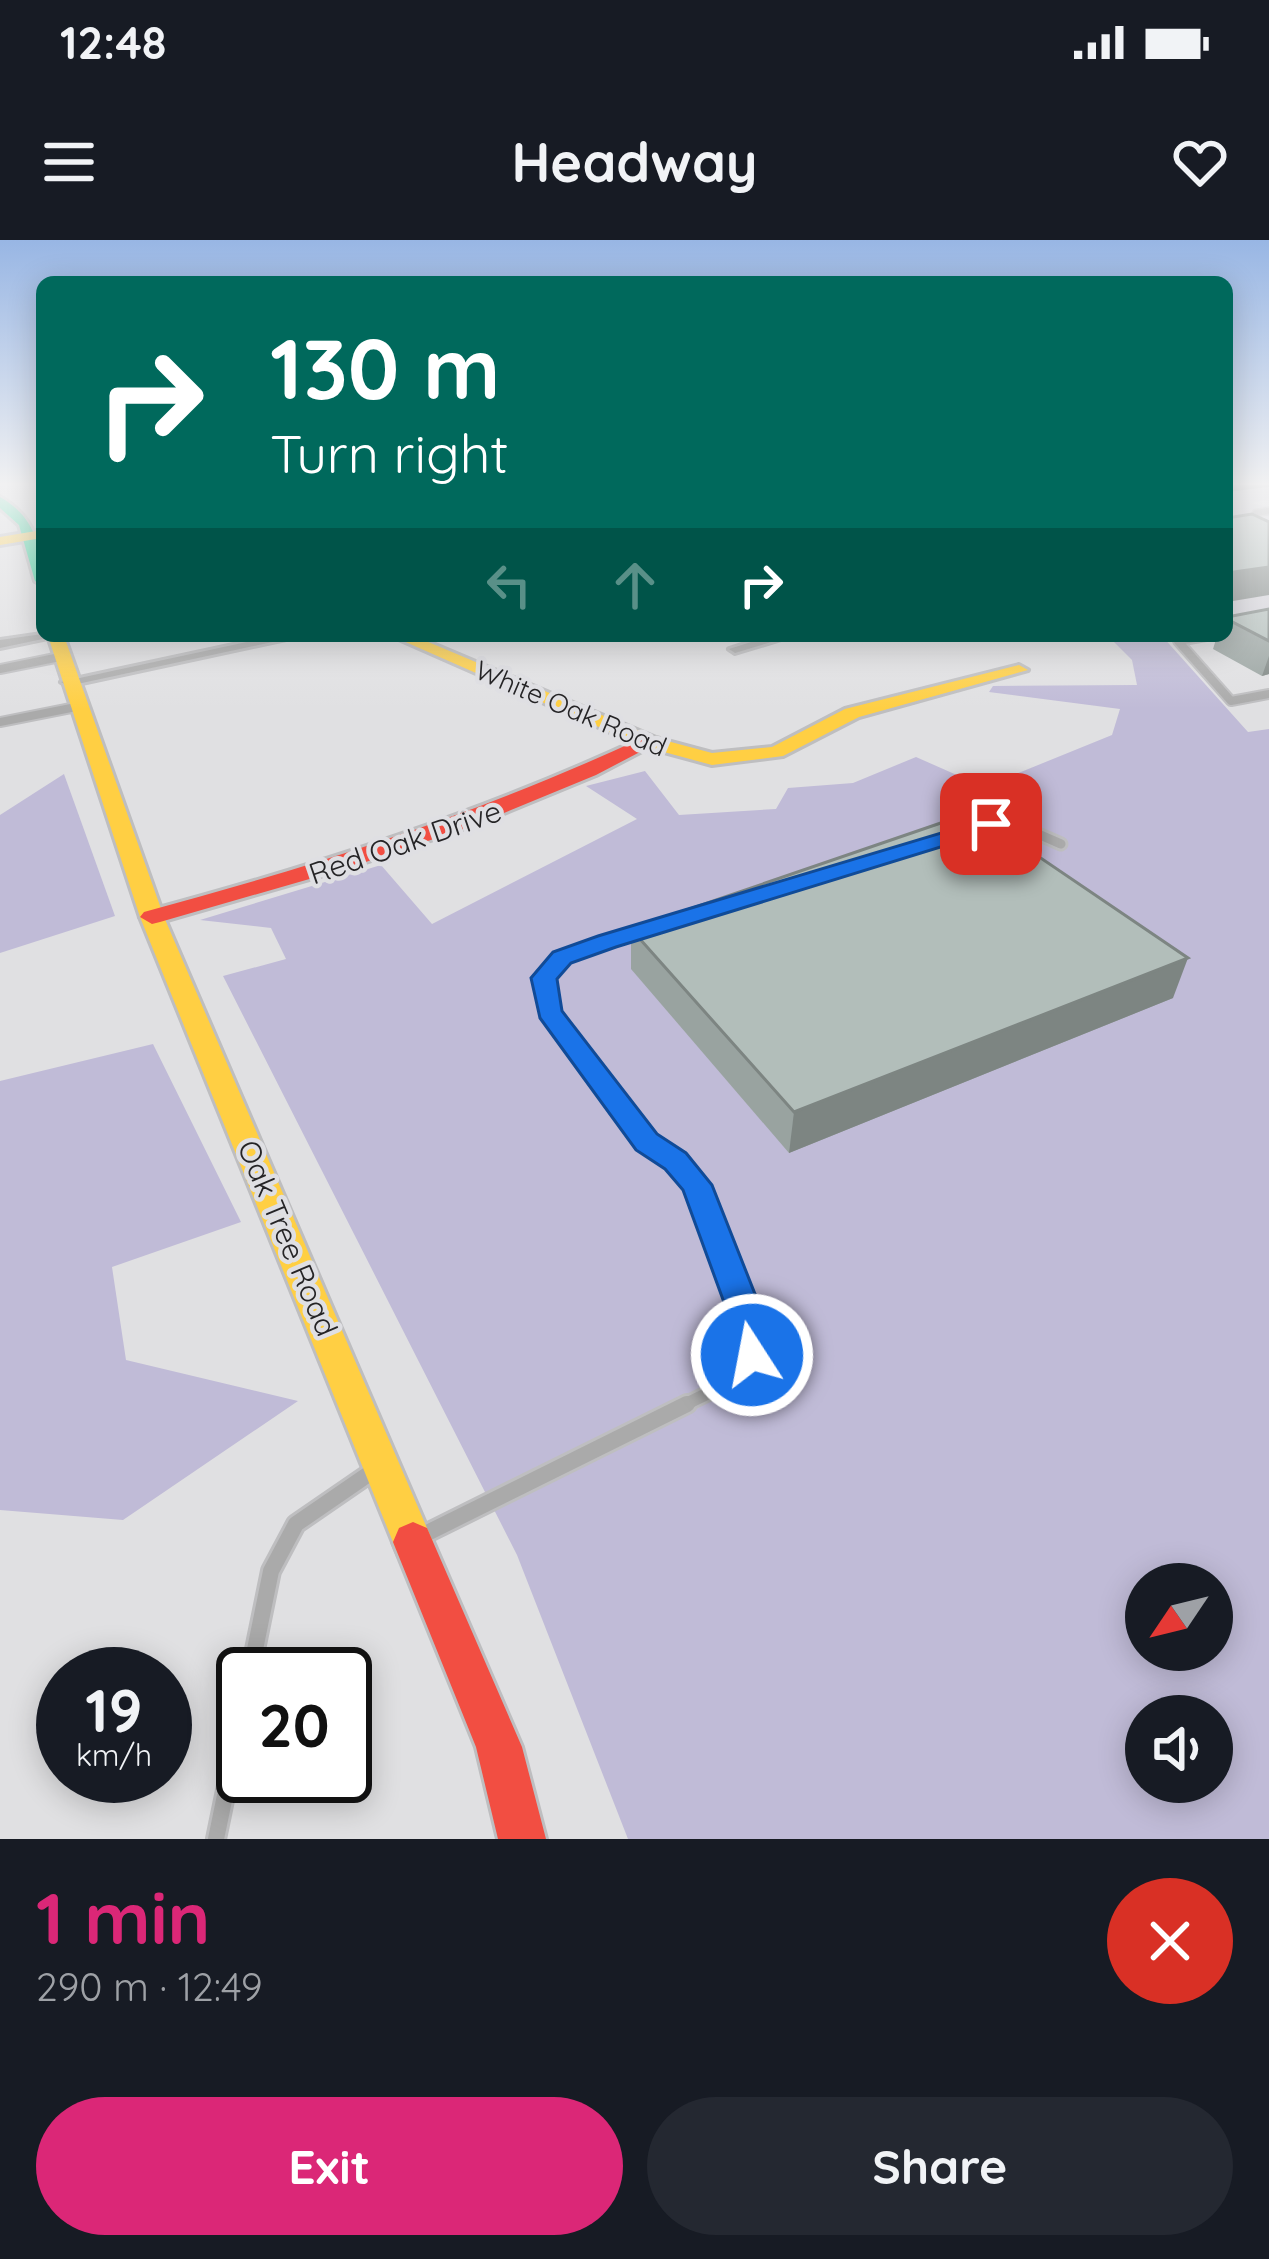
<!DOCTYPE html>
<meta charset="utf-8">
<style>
:root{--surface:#171b24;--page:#242831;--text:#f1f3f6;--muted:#9ea1a6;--accent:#db2777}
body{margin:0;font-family:Quicksand,sans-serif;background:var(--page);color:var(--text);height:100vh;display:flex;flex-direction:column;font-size:45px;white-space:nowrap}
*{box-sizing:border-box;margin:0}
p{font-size:39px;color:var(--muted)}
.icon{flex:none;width:66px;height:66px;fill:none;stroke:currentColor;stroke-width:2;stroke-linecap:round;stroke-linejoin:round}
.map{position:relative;height:1599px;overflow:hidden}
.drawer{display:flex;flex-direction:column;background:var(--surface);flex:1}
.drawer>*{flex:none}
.banner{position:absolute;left:36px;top:36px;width:1197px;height:366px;border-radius:18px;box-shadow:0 6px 30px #0003;background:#00695c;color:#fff;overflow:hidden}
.needle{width:78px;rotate:235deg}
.controls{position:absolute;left:1125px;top:1323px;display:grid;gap:24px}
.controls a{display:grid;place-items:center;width:108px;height:108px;border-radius:50%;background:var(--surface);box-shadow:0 6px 30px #0003;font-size:60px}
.speed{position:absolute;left:36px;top:1407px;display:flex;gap:24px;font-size:60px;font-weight:700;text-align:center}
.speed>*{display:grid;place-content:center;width:156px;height:156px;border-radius:50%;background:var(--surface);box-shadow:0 6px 30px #0003;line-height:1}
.speed small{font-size:30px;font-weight:400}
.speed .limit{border:6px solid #111;border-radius:18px;background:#fff;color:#111}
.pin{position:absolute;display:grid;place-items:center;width:102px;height:102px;color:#fff;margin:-51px;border-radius:24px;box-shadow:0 6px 18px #0006}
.me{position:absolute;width:132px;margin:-66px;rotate:349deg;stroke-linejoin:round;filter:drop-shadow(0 0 9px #0008)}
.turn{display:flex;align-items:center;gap:42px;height:252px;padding:0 36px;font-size:54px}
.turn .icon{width:156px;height:156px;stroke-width:2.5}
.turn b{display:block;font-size:84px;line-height:102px}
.lanes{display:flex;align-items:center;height:114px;padding:0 36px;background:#0003;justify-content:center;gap:60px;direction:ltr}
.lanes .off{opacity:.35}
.round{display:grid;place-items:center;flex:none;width:126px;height:126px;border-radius:63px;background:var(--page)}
.headline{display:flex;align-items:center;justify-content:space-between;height:204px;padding:0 36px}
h1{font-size:72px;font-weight:700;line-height:90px;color:var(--accent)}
.primary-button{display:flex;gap:24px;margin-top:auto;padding:24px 36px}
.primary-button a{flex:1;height:138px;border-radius:72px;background:var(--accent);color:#fff;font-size:48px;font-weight:700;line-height:138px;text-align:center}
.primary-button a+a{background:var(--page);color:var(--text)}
.status{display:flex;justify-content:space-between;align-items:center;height:84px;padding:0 60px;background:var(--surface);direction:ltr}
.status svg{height:33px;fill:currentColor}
header{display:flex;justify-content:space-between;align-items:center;height:156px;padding:0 36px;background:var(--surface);font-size:54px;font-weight:700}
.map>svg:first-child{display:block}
.built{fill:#d4d3da}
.forest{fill:#c0bbd7;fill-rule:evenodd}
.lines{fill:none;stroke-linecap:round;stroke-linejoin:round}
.lane-far4-casing{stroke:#bebec0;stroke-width:9}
.lane-far3-casing{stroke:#bebec0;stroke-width:12}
.lane-far2-casing{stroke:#bebec0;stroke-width:15}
.lane-far1-casing{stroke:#bebec0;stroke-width:18}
.lane-casing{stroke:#bebec0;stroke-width:22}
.street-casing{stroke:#bebec0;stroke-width:6}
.fast-casing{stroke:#bebec0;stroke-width:6}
.slow-casing{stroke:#bebec0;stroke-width:6}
.jam-casing{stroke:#bebec0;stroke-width:6}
.lane-far4{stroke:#aaa;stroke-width:6}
.lane-far3{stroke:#aaa;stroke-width:8}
.lane-far2{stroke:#aaa;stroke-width:9}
.lane-far1{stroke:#aaa;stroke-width:12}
.lane{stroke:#aaa;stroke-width:16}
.street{fill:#aaa;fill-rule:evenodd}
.fast{fill:#16e098;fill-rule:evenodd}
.slow{fill:#ffcf43;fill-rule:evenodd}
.jam{fill:#f24e42;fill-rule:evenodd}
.wall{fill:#99a3a0}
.shaded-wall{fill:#7d8582}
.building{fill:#b2beba;stroke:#7d8582;stroke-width:3}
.route{fill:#1a73e8;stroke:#114b97;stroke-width:3}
.labels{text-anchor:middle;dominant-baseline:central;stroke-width:9;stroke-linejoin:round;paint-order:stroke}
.far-street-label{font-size:27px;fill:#252426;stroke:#dfdfe3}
.street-label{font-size:30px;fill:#252426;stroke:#dfdfe3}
</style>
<div class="status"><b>12:48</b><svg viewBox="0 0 49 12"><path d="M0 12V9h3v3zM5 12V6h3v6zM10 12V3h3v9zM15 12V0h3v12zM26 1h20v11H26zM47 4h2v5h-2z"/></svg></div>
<header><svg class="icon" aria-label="menu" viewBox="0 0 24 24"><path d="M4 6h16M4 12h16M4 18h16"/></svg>Headway<svg class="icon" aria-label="heart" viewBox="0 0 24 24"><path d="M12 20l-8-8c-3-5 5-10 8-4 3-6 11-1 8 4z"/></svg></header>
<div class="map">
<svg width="1269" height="1599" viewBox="0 0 1269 1599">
<rect width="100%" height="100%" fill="#e0e0e2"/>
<polygon class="built" points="1227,245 1269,245 1269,259 1251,263 1269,267 1269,369 1227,377"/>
<g class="forest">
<path d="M1108,396H1162L1248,492L1269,489V1599H628L517,1315L223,736L286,719L271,688L200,680L381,625L432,684L637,579L586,546L645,531L679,575L776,569L788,548L853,543L916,517L984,547L1112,495L1120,469L989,452L993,446L1137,445L1132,420ZM1146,1344H1212V1410H1146ZM1146,1476H1212V1542H1146Z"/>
<polygon points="64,534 115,676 0,713 0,575"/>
<polygon points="153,804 241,982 112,1027 126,1120 298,1161 123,1280 0,1270 0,841"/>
</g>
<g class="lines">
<defs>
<polyline id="lane-far4" points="1256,273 1269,271"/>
<g id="lane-far3">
<polyline points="1206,396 1178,401 1231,461 1269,454"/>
<polyline points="0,429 60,417"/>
<polyline points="0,482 76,467"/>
<polyline points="1010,585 1017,585"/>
</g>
<g id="lane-far2">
<polyline points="977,589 1015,584 1061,604"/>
<polyline points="597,837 549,772 544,738 562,718 644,691"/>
</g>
<polyline id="lane-far1" points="595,834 646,902 697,945 751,1087 752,1115 729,1143 680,1167"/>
<g id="lane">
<polyline points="423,1295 687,1164"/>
<polyline points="250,1434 271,1331 296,1284 376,1229"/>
<polyline points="216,1599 243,1468"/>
</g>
<g id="street">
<polygon points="42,394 57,396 0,408 0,400"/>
<polygon points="275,396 300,396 68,446 61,442"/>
<polygon points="770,396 791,396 735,413 729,409"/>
</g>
<path id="fast" d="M0,257C35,277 42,307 42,345L35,341L19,285L0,268Z"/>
<g id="slow">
<polygon points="42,290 42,298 0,305 0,297"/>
<polygon points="48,396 64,396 164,677 433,1302 427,1316 413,1322 399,1316 393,1302 140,677"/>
<polygon points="392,396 414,396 656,498 712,513 772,507 845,469 1019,425 1028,430 859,477 783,516 712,525 642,506"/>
</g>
<g id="jam">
<path d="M642,498L659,502L596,535L475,585L351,627L160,682L152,684L140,677L144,672C315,626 481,573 642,498Z"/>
<polygon points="413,1282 427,1288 522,1507 546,1599 498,1599 476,1507 393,1302 399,1288"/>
</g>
</defs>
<use href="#lane-far4" class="lane-far4-casing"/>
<use href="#lane-far3" class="lane-far3-casing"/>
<use href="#lane-far2" class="lane-far2-casing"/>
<use href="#lane-far1" class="lane-far1-casing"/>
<use href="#lane" class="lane-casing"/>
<use href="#street" class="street-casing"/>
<use href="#fast" class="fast-casing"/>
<use href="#slow" class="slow-casing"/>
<use href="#jam" class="jam-casing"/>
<use href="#lane-far4" class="lane-far4"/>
<use href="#lane-far3" class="lane-far3"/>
<use href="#lane-far2" class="lane-far2"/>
<use href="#lane-far1" class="lane-far1"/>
<use href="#lane" class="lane"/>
<use href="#street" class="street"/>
<use href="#fast" class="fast"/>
<use href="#slow" class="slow"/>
<use href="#jam" class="jam"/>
</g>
<g class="wall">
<polygon points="1269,369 1269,434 1262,436 1213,409 1217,396 1227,396 1227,377"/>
<polygon points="631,689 1173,758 789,913 631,729"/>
</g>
<g class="shaded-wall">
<polygon points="1227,245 1269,245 1269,247 1227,252"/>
<polygon points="1269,327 1269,355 1227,362 1227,333"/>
<polygon points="1269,416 1269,434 1262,436"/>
<polygon points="1188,718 1173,758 789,913 794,872"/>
</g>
<g class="building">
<polygon points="1252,274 1269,282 1269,327 1227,333 1227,278"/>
<polygon points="1269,369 1269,401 1227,379 1227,377"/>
<polygon points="973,572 1188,718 794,872 631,689"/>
</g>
<linearGradient id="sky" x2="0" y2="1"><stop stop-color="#98b6e4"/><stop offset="0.52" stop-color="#f1f1f2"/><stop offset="1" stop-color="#f1f1f2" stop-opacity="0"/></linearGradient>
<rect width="1269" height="469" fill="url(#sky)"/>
<polygon class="route" points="991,578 1002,584 999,589 616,707 571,723 557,739 562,771 657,894 686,913 712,945 768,1087 764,1126 752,1130 739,1126 733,1087 683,950 665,929 636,910 540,778 531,738 553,712 598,696"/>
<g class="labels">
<g class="far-street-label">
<text transform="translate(571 468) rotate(23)">White Oak Road</text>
</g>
<g class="street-label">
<text transform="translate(405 602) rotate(-19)">Red Oak Drive</text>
<text transform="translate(288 998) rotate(67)">Oak Tree Road</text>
</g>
</g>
</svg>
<div class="controls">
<a><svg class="needle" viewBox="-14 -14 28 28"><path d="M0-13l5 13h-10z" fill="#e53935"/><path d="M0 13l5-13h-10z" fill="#9ea1a6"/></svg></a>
<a><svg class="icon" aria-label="sound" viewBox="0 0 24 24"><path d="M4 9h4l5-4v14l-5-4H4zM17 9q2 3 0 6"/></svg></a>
</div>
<div class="speed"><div>19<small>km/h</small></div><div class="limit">20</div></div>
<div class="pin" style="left:991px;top:584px;background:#d93025"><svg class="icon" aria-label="arrive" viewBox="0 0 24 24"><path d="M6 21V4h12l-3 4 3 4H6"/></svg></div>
<svg class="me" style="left:752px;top:1115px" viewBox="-20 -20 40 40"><circle r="17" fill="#1a73e8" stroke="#fff" stroke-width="3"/><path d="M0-11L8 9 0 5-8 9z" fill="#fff"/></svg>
<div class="banner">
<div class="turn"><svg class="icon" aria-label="right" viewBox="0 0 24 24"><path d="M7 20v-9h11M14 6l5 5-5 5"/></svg><div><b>130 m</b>Turn right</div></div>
<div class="lanes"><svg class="icon off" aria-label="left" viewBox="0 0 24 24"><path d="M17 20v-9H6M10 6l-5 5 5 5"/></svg><svg class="icon off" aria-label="ahead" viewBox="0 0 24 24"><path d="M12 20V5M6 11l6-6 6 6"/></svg><svg class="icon" aria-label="right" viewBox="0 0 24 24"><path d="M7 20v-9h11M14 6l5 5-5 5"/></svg></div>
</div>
</div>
<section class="drawer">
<div class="headline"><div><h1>1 min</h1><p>290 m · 12:49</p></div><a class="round" style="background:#d93025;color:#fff"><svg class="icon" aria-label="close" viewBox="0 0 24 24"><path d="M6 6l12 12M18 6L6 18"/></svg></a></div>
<div class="primary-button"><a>Exit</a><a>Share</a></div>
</section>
